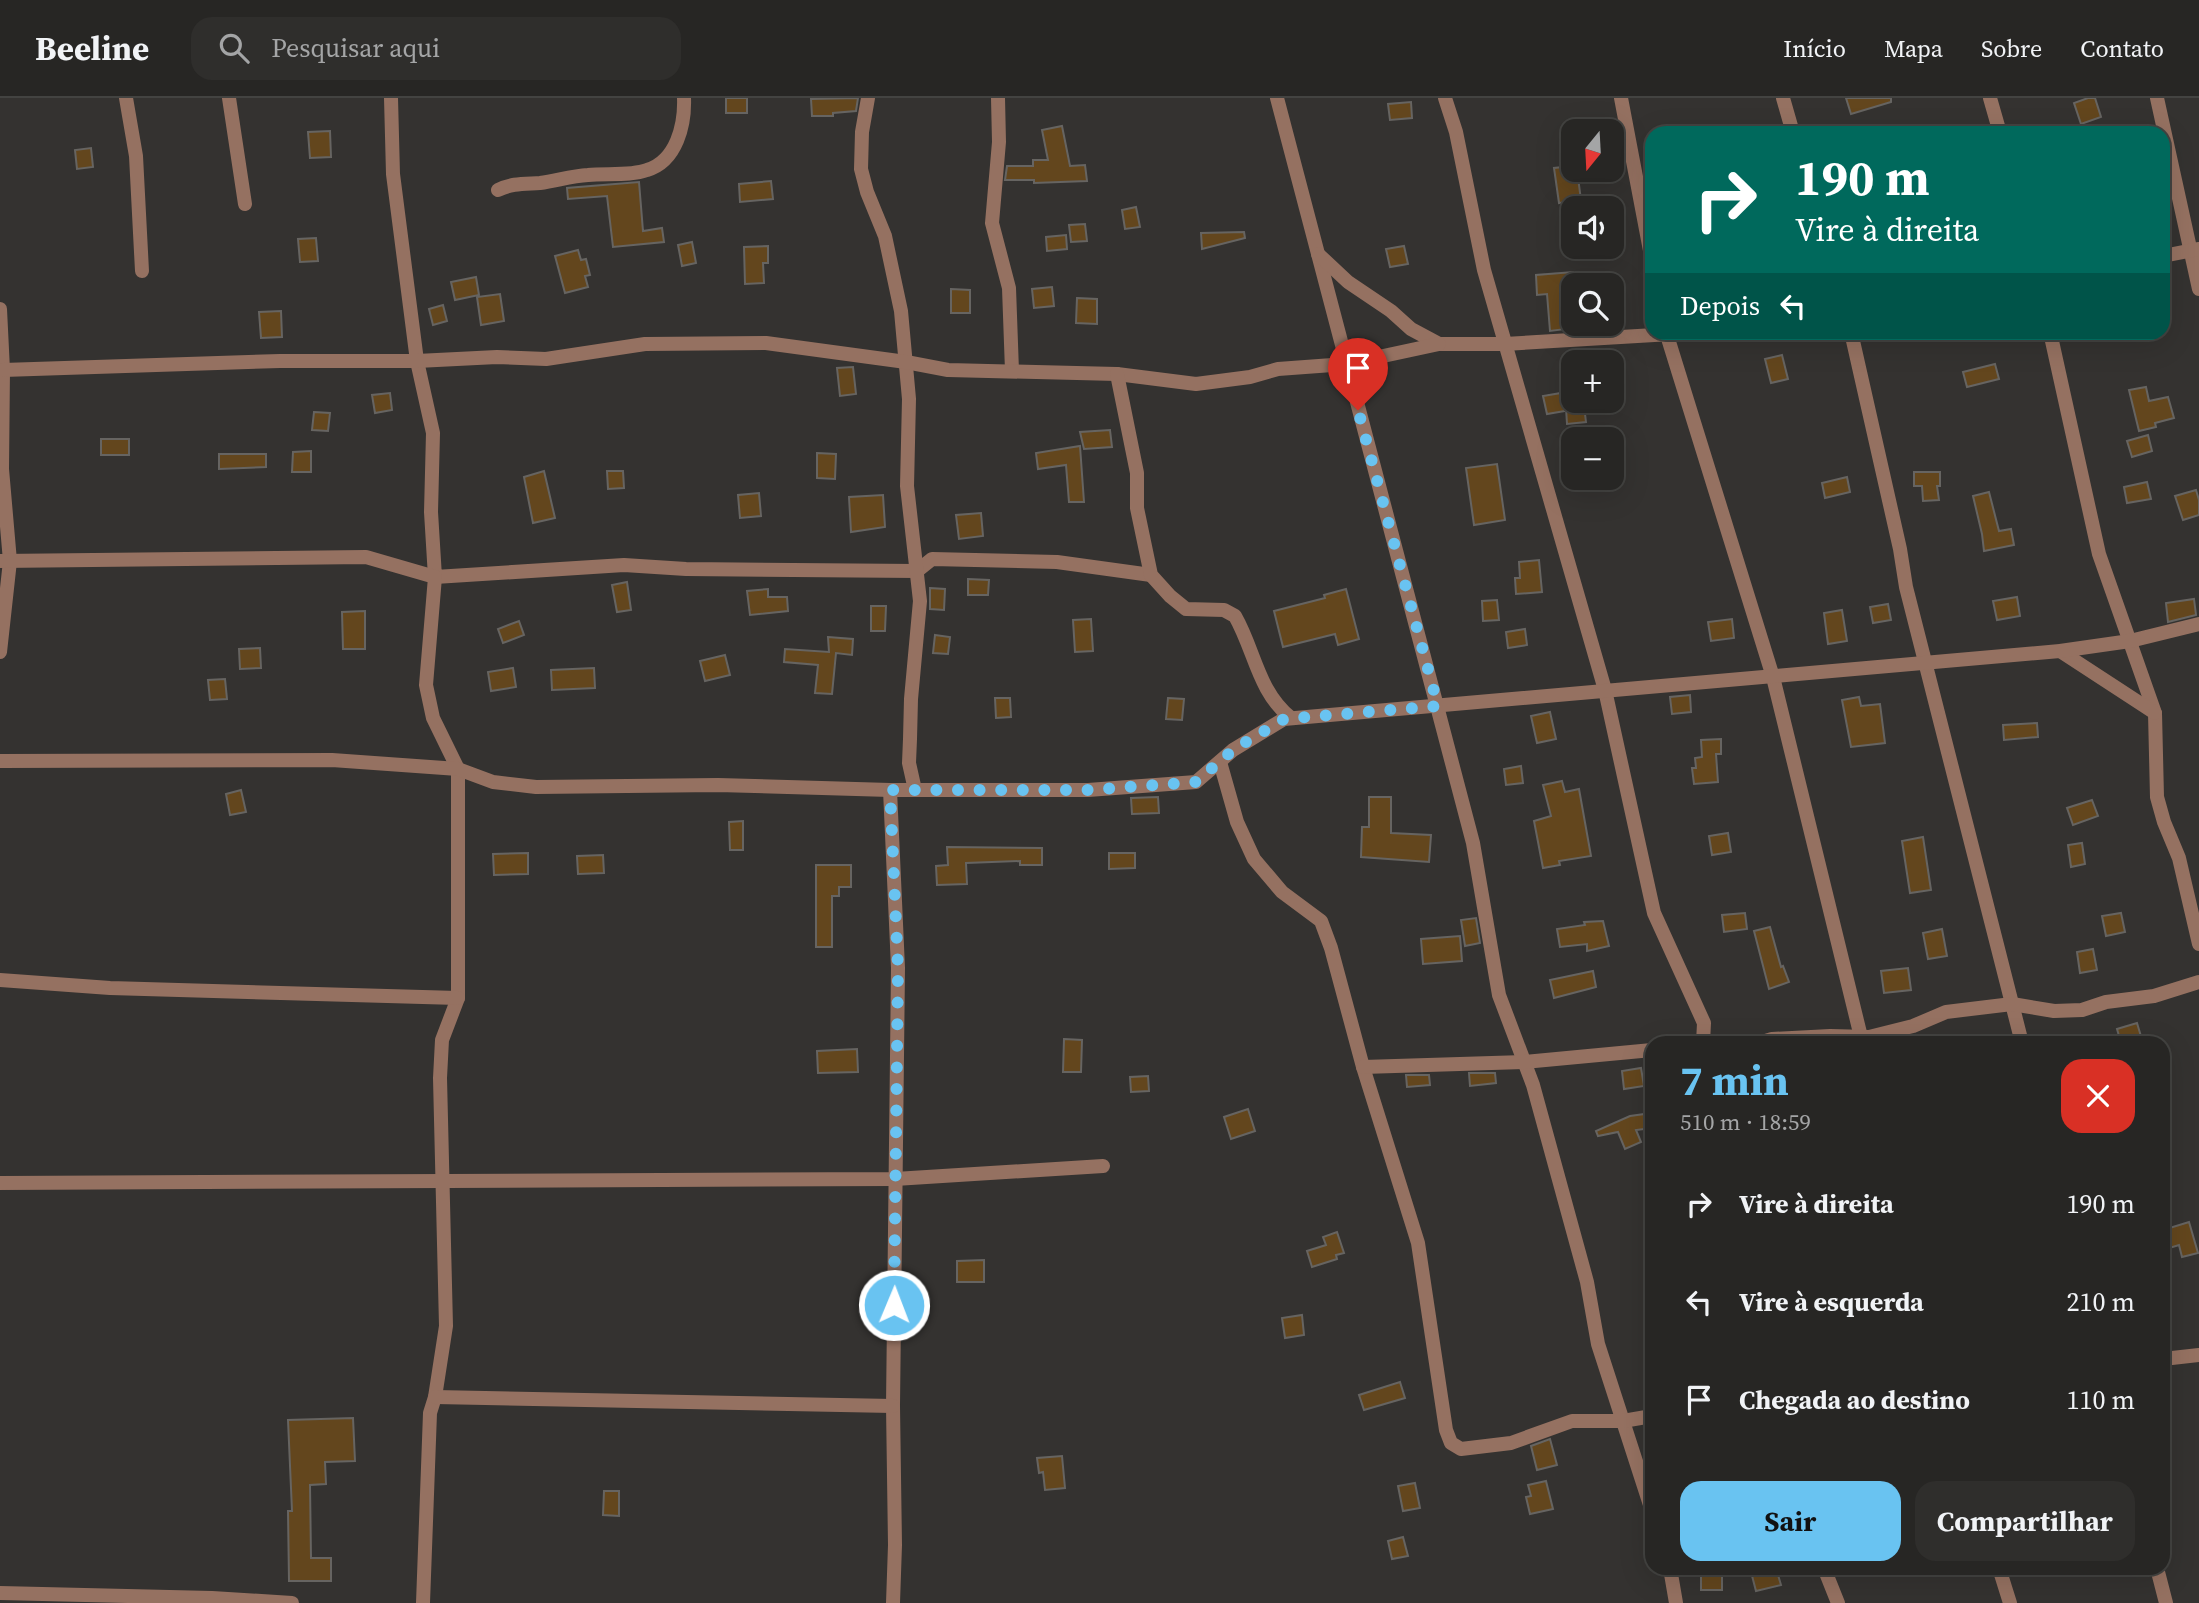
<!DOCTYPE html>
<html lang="pt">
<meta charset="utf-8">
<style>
:root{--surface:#272624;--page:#2f2e2c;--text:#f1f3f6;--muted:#a4a5a6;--line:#434341;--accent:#69c3f1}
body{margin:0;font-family:"Source Serif 4",serif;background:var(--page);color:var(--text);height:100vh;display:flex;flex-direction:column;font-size:26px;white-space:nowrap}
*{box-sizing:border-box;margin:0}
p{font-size:23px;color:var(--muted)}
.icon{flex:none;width:38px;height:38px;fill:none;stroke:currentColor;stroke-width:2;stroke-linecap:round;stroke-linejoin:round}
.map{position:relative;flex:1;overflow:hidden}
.side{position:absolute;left:1645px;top:938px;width:525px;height:539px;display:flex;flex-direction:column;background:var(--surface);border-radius:21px;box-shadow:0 7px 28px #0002,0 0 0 2px var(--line)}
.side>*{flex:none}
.guide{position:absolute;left:1645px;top:28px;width:525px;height:214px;border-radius:21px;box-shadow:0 7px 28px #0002,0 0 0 2px var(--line);background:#00695c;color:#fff;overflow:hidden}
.needle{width:46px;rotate:198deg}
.tools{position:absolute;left:1561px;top:21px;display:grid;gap:14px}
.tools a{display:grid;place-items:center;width:63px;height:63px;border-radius:14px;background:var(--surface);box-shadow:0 7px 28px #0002,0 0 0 2px var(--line);font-size:35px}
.pin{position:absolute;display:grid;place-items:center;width:60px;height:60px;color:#fff;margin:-72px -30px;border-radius:50% 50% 50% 0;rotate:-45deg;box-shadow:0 0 7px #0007}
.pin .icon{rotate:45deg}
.me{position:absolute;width:77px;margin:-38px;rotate:1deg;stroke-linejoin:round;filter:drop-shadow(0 0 5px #0008)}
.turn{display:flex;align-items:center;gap:24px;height:147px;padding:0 35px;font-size:32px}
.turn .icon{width:91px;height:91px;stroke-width:2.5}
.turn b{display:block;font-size:49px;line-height:60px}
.then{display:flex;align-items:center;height:66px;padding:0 35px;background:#0003;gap:14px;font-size:26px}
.round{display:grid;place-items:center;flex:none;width:74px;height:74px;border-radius:21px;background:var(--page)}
.summary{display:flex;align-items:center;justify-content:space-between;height:119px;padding:0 35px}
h1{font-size:42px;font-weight:700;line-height:52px;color:var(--accent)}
.action{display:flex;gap:14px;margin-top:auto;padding:14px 35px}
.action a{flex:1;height:80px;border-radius:21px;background:var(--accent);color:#111;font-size:28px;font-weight:700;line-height:80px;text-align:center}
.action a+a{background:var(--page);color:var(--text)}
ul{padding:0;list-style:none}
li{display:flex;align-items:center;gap:21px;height:98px;padding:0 35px}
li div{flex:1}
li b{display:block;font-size:26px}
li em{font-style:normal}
header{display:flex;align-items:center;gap:42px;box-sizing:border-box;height:98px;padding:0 35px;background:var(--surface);border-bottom:2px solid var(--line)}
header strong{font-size:33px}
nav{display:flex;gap:38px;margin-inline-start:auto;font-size:24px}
.search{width:490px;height:63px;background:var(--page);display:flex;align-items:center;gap:18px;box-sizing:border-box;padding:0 24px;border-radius:21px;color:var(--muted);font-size:26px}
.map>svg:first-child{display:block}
.building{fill:#63461d;stroke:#666461;stroke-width:2}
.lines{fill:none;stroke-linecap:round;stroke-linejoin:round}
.minor{stroke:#957161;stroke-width:14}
.route{stroke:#69c3f1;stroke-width:12;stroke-dasharray:0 21.6}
</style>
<header>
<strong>Beeline</strong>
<div class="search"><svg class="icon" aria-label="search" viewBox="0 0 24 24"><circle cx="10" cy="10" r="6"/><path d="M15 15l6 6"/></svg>Pesquisar aqui</div>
<nav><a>Início</a><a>Mapa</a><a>Sobre</a><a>Contato</a></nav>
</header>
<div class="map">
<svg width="2199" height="1505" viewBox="0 0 2199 1505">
<rect width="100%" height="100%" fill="#343230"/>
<g class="building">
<rect x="726" y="0" width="21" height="15"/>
<polygon points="858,0 856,13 833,15 833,18 812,18 811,1"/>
<polygon points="1846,0 1891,0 1891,4 1851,16"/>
<polygon points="2088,0 2095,0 2101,19 2081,26 2074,5"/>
<polygon points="1411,4 1412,20 1390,22 1388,6"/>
<polygon points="1062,28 1070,68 1085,67 1087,83 1034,85 1034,82 1005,82 1007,68 1033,68 1033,62 1048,62 1042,32"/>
<polygon points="330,33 331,59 310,60 308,34"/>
<polygon points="91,50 93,69 77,71 75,52"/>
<polygon points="1573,68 1573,72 1577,72 1581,102 1559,105 1554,70"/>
<polygon points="771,83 773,101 740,104 739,86"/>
<polygon points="639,84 643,133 662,130 664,144 613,149 607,98 568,101 567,90"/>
<polygon points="1136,109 1140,129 1125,131 1122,112"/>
<polygon points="1085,126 1087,143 1071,144 1069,127"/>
<polygon points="1244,134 1245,140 1202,151 1201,135"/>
<polygon points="1066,137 1067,151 1047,153 1046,139"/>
<polygon points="316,140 318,163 300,164 298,141"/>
<polygon points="692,144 696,165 682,168 678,147"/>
<polygon points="768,148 768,165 763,165 764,185 745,186 744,149"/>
<polygon points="1404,148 1408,166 1390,169 1386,151"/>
<polygon points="578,152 581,162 586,161 590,177 585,178 588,189 565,195 555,158"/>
<polygon points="1573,174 1573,215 1565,217 1566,231 1550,233 1547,196 1537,197 1536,177"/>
<polygon points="476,179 479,197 455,202 451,184"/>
<polygon points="1052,189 1054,208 1034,210 1032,191"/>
<polygon points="951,191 970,192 970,215 951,215"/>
<polygon points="500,196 504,223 481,227 477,199"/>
<polygon points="1077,200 1097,201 1097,226 1076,225"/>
<polygon points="443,207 447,223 433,227 429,211"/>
<polygon points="281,213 282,239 261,240 259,214"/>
<polygon points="1782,257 1788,281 1771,285 1765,261"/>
<polygon points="1995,266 1999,281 1967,289 1963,274"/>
<polygon points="853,269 856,296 840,298 837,270"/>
<polygon points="2146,289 2149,303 2168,299 2174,320 2155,325 2156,329 2139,333 2129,292"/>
<polygon points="390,295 392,312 375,315 372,297"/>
<polygon points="1561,295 1565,313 1547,316 1543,298"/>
<polygon points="1584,308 1586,324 1567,326 1566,310"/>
<polygon points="314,314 330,315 328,333 312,332"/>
<polygon points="1110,332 1112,349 1084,351 1080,334"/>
<polygon points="2148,337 2152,353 2132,359 2127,343"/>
<rect x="101" y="341" width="28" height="16"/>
<polygon points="1080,348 1084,404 1069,404 1066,367 1038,371 1036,355"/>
<polygon points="311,353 311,374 292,374 293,354"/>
<polygon points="817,355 836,356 835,381 817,380"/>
<polygon points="219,356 266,356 266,369 219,371"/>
<polygon points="1497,366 1505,422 1474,427 1466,370"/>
<polygon points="544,373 555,420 533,425 524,379"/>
<polygon points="607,373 623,373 624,390 608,391"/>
<polygon points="1914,374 1940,374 1940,388 1937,388 1939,402 1923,403 1922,388 1914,388"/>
<polygon points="1847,379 1850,394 1825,400 1822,385"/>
<polygon points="2147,384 2151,401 2127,405 2124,389"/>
<polygon points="2196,392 2199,402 2199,417 2183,422 2175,398"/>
<polygon points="1989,394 1999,433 2011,431 2014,447 1984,453 1982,436 1973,398"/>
<polygon points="759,395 761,418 740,420 738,397"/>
<polygon points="883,397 885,429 851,434 849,399"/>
<polygon points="981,415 983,438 959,441 956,417"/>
<polygon points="1539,462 1542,494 1516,496 1515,480 1520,480 1519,464"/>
<polygon points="968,481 989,482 988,497 968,497"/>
<polygon points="627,484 631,512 617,514 612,487"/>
<polygon points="930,490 945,491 944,512 930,511"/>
<polygon points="768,491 768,499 787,499 788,513 750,517 747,493"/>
<polygon points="1346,491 1359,541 1338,547 1335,536 1283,549 1274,513 1325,500 1324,497"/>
<polygon points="2017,499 2020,518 1997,522 1993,503"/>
<polygon points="2194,501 2196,517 2168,524 2166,505"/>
<polygon points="1497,502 1499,522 1483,523 1482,503"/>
<polygon points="1888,506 1891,522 1873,525 1870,509"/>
<polygon points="871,508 886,508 885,533 871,533"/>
<polygon points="1842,512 1847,543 1828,546 1824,515"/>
<polygon points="365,513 365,551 343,551 342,514"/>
<polygon points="1091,521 1093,553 1075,554 1073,522"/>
<polygon points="1732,521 1734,540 1711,543 1708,524"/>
<polygon points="519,523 524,537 503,545 498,531"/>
<polygon points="1525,531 1527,547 1508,550 1506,534"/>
<polygon points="935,537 950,539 948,556 933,555"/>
<polygon points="828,539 853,541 852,557 836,555 832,596 815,595 818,567 784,564 785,551 829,554"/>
<polygon points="260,550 261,570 240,571 239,551"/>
<polygon points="725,557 730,577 705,583 700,563"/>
<polygon points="513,570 516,589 491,593 488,574"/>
<polygon points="594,570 595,590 552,592 551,572"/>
<polygon points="225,581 227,601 210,602 208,582"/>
<polygon points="1690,597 1691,614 1672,616 1670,599"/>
<polygon points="1859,599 1861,608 1880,606 1885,645 1851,649 1842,602"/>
<polygon points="995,600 1010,600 1011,619 996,620"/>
<polygon points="1168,600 1184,601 1182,622 1166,621"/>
<polygon points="1550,614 1556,641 1537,645 1531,618"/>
<polygon points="2037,625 2038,639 2004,642 2003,627"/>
<polygon points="1721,641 1721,656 1716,656 1718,684 1694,686 1692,670 1696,670 1695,660 1702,659 1701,642"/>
<polygon points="1521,668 1523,685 1506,687 1504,671"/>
<polygon points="1562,683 1565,694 1579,691 1591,758 1559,763 1560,767 1543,770 1534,723 1551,718 1543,687"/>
<polygon points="241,692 246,714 230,717 226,696"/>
<polygon points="1158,699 1159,715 1132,716 1131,700"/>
<polygon points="1369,699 1391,699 1391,735 1431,737 1429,764 1361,759 1362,729 1369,729"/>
<polygon points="2092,702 2098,718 2073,727 2067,710"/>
<polygon points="743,723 743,752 730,752 729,724"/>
<polygon points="1728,735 1731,754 1712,757 1709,738"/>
<polygon points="1923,739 1931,792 1910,795 1902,743"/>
<polygon points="2082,745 2085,766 2071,769 2068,747"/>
<polygon points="947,749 1042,750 1042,767 1020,767 1020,763 966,765 967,786 937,787 936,768 948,767"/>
<polygon points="528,755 528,776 494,777 493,756"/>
<polygon points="1109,755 1135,755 1135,770 1109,771"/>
<polygon points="603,757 604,775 578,776 577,758"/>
<polygon points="816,767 851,767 851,789 839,789 839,798 832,798 832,849 816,849"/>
<polygon points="1745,815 1747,831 1724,834 1722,817"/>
<polygon points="2121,815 2125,834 2106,838 2102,818"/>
<polygon points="1476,820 1480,845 1465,848 1461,822"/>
<polygon points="1603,823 1609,848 1587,853 1587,846 1560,849 1557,831 1585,827 1584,824"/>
<polygon points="1770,829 1781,869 1783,868 1789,884 1769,891 1754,833"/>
<polygon points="1942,831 1947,858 1928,861 1923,835"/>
<polygon points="1460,838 1462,863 1423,866 1421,841"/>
<polygon points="2093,851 2097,872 2080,875 2077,854"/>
<polygon points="1908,870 1911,892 1884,895 1881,873"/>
<polygon points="1593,873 1596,889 1554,900 1550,882"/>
<polygon points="2137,925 2143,945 2121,945 2117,931"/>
<polygon points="1064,941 1082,942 1081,974 1063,974"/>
<polygon points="857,951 858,974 818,975 817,953"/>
<polygon points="1641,970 1644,988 1624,991 1622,973"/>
<polygon points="1469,975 1495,975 1496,985 1470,988"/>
<polygon points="1406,977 1429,977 1430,987 1407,989"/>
<polygon points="1148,978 1149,993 1131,994 1130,979"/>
<polygon points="1248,1011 1255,1033 1231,1041 1224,1019"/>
<polygon points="1652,1015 1652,1030 1636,1032 1641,1044 1625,1051 1618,1034 1598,1038 1596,1033 1630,1018"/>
<polygon points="2189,1124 2198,1155 2182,1159 2179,1147 2163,1152 2163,1132"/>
<polygon points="1337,1134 1344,1155 1336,1157 1337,1161 1312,1169 1307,1153 1326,1147 1323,1139"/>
<polygon points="984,1162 984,1184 957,1184 957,1163"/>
<polygon points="1302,1217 1304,1237 1285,1240 1282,1220"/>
<polygon points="1400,1284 1405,1300 1364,1312 1359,1297"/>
<polygon points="353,1320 355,1363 325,1364 326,1386 310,1387 311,1460 331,1460 331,1483 289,1483 288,1413 292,1413 288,1322"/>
<polygon points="1550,1341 1557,1367 1537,1372 1531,1348"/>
<polygon points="1062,1358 1065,1390 1045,1392 1043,1374 1039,1375 1037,1360"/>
<polygon points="1546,1383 1553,1411 1530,1416 1526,1399 1531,1398 1528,1387"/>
<polygon points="1415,1385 1420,1410 1403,1413 1398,1388"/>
<polygon points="604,1393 619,1393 619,1418 603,1417"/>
<polygon points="1403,1439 1408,1458 1392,1461 1388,1443"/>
<polygon points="1705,1470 1722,1470 1722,1492 1701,1492 1701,1475 1705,1475"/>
<polygon points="1750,1470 1776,1470 1781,1487 1756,1493"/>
</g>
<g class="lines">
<g class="minor">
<polyline points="126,0 136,58 142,173"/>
<polyline points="229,0 245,106"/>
<polyline points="391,0 393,76 417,263 433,335 431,414 435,479 624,467 686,471 917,473 932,461 1057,464 1151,477"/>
<polyline points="868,0 862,34 861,71 867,94 885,138 901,213 909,301 907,388 920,503 911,601 910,641 909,665 915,692"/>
<polyline points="998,0 999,44 992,125 1009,190 1012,273"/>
<polyline points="1277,0 1473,745 1499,897 1533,987 1587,1184 1598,1246 1652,1413"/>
<polyline points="1445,0 1456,34 1484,172 1605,592 1654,815 1704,925 1703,945"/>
<polyline points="1621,0 1652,163"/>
<polyline points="1783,0 1793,35"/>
<polyline points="1990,0 2000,35"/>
<polyline points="2157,0 2199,191"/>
<path d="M498,92C512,85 524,86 540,85C556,83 571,78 588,77C605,75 631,78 647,72C677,63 685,26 684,0"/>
<polyline points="1318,156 1348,184 1391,213 1411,231 1439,246 1505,246 1705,234"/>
<polyline points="2163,158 2198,151"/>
<polyline points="0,211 3,272 2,371 10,463 0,554"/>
<polyline points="1666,234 1773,579 1861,939"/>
<polyline points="1851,234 1900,451 1906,489 2022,945"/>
<polyline points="2050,234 2099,456 2155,615 2157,699 2164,724 2179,760 2199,846"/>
<polyline points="3,272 280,263 417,263 497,259 546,261 645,246 766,245 906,264 948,272 1117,276 1196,286 1250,279 1278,271 1346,266 1439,246"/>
<path d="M1117,276L1137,375V410L1151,477L1170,498L1186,511L1224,512L1235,518C1255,553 1258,594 1291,620"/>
<polyline points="0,463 366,459 435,479 426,587 433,620 458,671 458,900 442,942 440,980 446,1228 435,1299 430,1315 423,1505"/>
<polyline points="2060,553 2155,615"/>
<polyline points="0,663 332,662 458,671 493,684 536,689 718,687 890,692 1088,692 1196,684 1233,652 1284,621 2060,553 2130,543 2199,526"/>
<polyline points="1220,664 1237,724 1254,761 1282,794 1321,823 1331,850 1363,969 1418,1145 1446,1332 1451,1345 1461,1351 1511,1345 1572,1323 1623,1323 1652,1318"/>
<polyline points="890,692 898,870 893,1308 895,1447 893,1505"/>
<polyline points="0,882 110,890 458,900"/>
<polyline points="1759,945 1772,941 1830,938 1869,939 1913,928 1946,914 2012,906 2054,913 2082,912 2106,904 2154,898 2199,884"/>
<polyline points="1363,969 1524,964 1652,952"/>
<polyline points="0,1085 895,1081 1103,1068"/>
<polyline points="2163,1261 2199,1257"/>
<polyline points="435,1299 893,1308"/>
<polyline points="1670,1470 1676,1505"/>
<polyline points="1824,1470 1838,1505"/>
<polyline points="1999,1470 2010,1505"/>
<polyline points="2157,1470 2166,1505"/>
<polyline points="0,1495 212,1500 292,1505"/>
</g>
</g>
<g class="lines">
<polyline class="route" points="894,1207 898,870 890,692 1088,692 1196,684 1233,652 1284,621 1438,608 1358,312"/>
</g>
</svg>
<div class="tools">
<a><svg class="needle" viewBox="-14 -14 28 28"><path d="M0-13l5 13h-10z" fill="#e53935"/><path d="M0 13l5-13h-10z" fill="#a4a5a6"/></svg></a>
<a><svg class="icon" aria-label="sound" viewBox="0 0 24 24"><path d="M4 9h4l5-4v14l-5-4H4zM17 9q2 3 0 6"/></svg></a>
<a><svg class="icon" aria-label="search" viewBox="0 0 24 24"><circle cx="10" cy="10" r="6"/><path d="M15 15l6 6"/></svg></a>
<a>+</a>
<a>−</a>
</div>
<div class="pin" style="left:1358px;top:312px;background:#d93025"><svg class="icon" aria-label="arrive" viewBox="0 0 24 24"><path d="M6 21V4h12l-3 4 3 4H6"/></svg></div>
<svg class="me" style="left:894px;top:1207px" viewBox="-20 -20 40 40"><circle r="17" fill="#69c3f1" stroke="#fff" stroke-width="3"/><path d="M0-11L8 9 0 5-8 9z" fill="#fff"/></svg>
<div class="guide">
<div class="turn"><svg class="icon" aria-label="right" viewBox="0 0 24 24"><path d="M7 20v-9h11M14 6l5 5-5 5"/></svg><div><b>190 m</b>Vire à direita</div></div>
<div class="then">Depois<svg class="icon" aria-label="left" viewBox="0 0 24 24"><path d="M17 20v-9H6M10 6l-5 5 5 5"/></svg></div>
</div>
<section class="side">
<div class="summary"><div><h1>7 min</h1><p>510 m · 18:59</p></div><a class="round" style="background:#d93025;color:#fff"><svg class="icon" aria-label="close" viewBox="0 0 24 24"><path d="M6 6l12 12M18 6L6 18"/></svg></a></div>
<ul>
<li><svg class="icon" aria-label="right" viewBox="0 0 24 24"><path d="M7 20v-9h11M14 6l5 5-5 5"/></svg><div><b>Vire à direita</b></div><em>190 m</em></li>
<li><svg class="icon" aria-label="left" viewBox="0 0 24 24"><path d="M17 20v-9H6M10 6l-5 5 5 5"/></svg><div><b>Vire à esquerda</b></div><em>210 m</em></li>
<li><svg class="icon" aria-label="arrive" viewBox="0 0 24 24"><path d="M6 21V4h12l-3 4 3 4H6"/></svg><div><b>Chegada ao destino</b></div><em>110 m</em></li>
</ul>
<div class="action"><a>Sair</a><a>Compartilhar</a></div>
</section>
</div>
